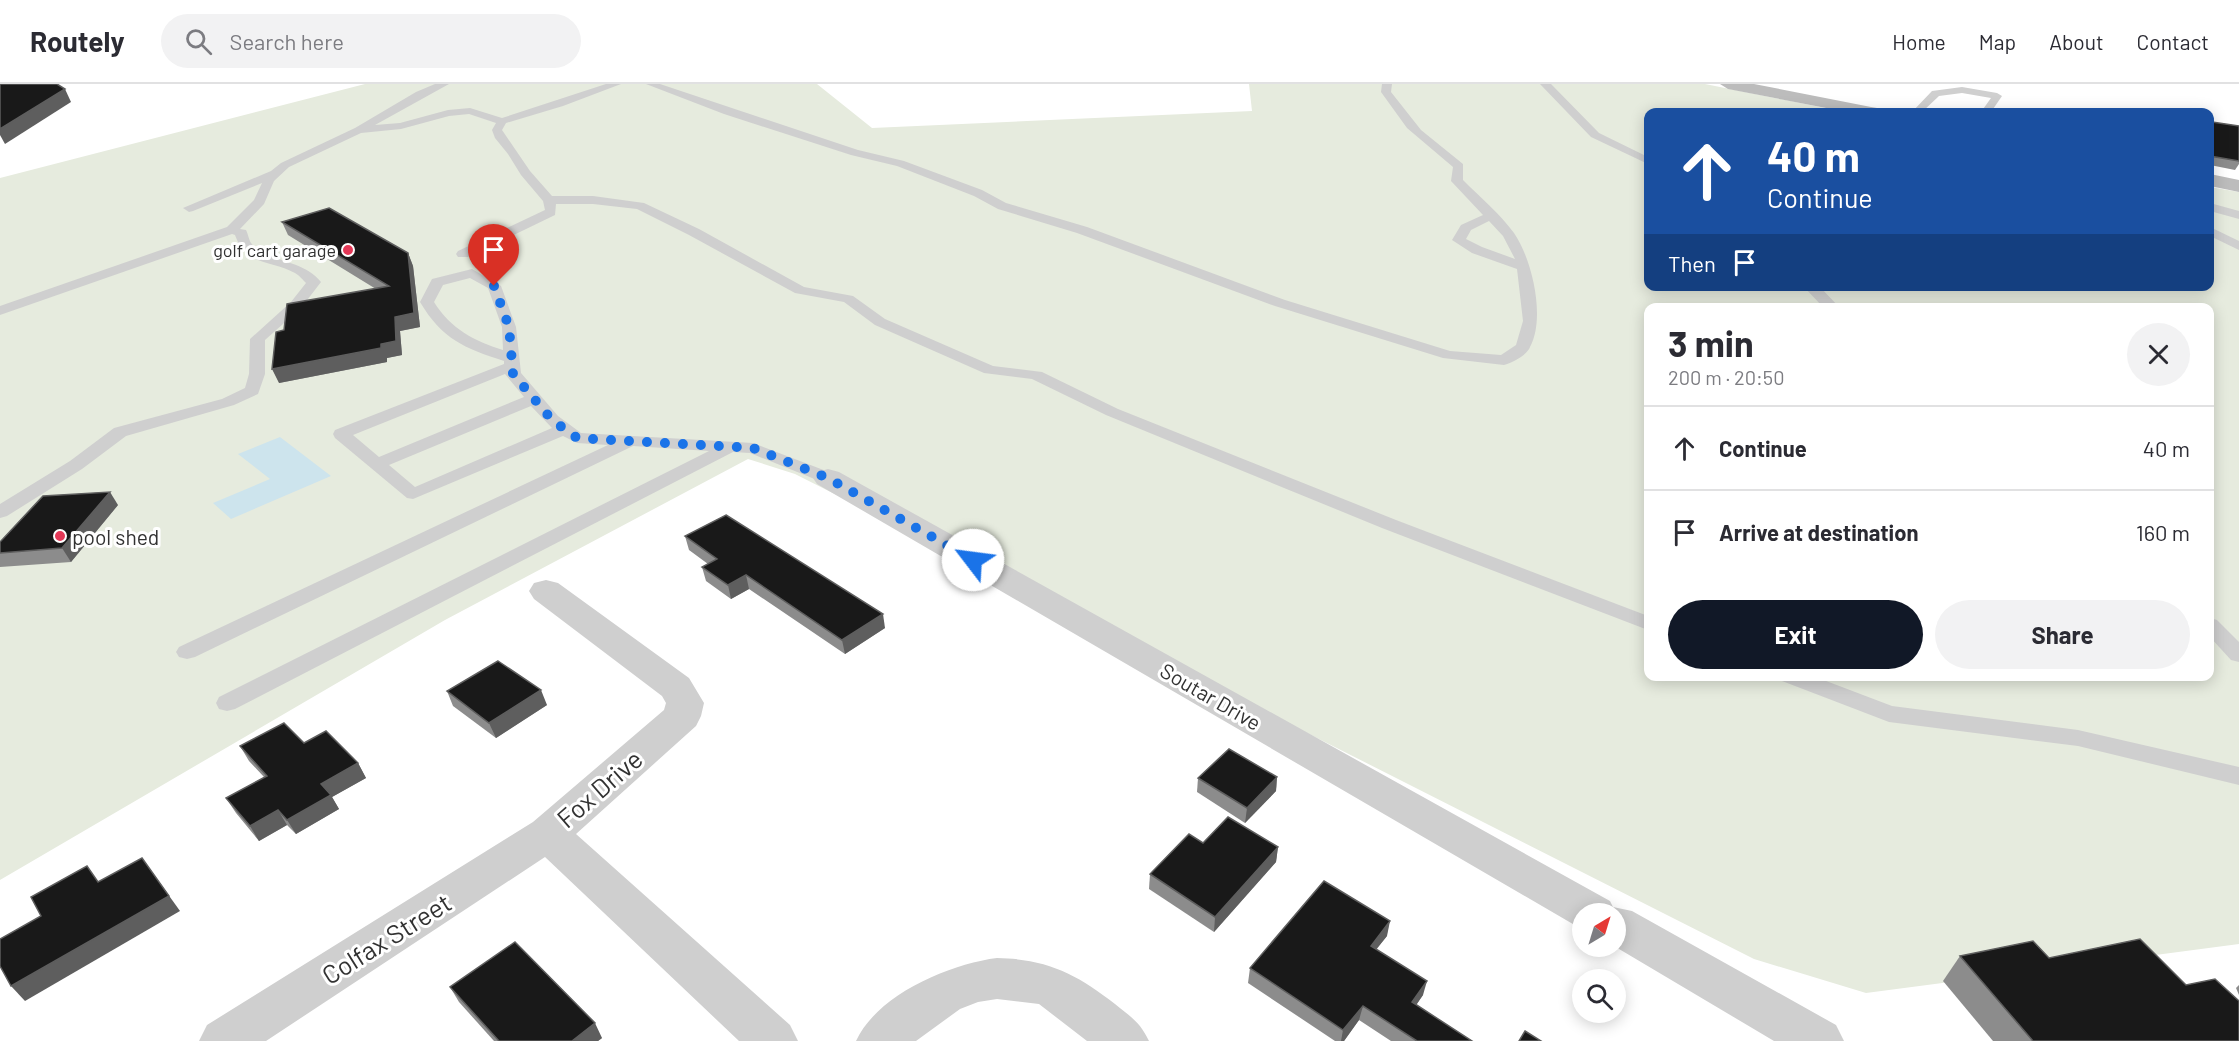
<!DOCTYPE html>
<meta charset="utf-8">
<style>
:root{--surface:#fff;--page:#f2f2f3;--text:#2b2b33;--muted:#7c7c81;--line:#e1e1e2;--accent:#111827}
body{margin:0;font-family:Barlow,sans-serif;background:var(--page);color:var(--text);height:100vh;display:flex;flex-direction:column;font-size:22px;white-space:nowrap}
*{box-sizing:border-box;margin:0}
p{font-size:20px;color:var(--muted)}
.icon{flex:none;width:33px;height:33px;fill:none;stroke:currentColor;stroke-width:2;stroke-linecap:round;stroke-linejoin:round}
.map{position:relative;flex:1;overflow:hidden}
.sheet{position:absolute;left:1644px;top:219px;width:570px;height:378px;display:flex;flex-direction:column;background:var(--surface);border-radius:12px;box-shadow:0 3px 15px #0003}
.sheet>*{flex:none}
.hud{position:absolute;left:1644px;top:24px;width:570px;height:183px;border-radius:12px;box-shadow:0 3px 15px #0003;background:#1a4fa0;color:#fff;overflow:hidden}
.needle{width:39px;rotate:38deg}
.fabs{position:absolute;left:1572px;top:819px;display:grid;gap:12px}
.fabs a{display:grid;place-items:center;width:54px;height:54px;border-radius:50%;background:var(--surface);box-shadow:0 3px 15px #0003;font-size:30px}
.pin{position:absolute;display:grid;place-items:center;width:51px;height:51px;color:#fff;margin:-62px -26px;border-radius:50% 50% 50% 0;rotate:-45deg;box-shadow:0 0 6px #0007}
.pin .icon{rotate:45deg}
.me{position:absolute;width:66px;margin:-33px;rotate:300deg;stroke-linejoin:round;filter:drop-shadow(0 0 4px #0008)}
.turn{display:flex;align-items:center;gap:21px;height:126px;padding:0 24px;font-size:27px}
.turn .icon{width:78px;height:78px;stroke-width:2.5}
.turn b{display:block;font-size:42px;line-height:51px}
.then{display:flex;align-items:center;height:57px;padding:0 24px;background:#0003;gap:12px;font-size:22px}
.round{display:grid;place-items:center;flex:none;width:63px;height:63px;border-radius:32px;background:var(--page)}
.headline{display:flex;align-items:center;justify-content:space-between;height:102px;padding:0 24px}
h1{font-size:36px;font-weight:700;line-height:45px}
.cta{display:flex;gap:12px;margin-top:auto;padding:12px 24px}
.cta a{flex:1;height:69px;border-radius:36px;background:var(--accent);color:#fff;font-size:24px;font-weight:700;line-height:69px;text-align:center}
.cta a+a{background:var(--page);color:var(--text)}
ul{padding:0;list-style:none}
li{display:flex;align-items:center;gap:18px;height:84px;padding:0 24px;border-top:2px solid var(--line)}
li div{flex:1}
li b{display:block;font-size:22px}
li em{font-style:normal}
header{display:flex;align-items:center;gap:36px;box-sizing:border-box;height:84px;padding:0 30px;background:var(--surface);border-bottom:2px solid var(--line)}
header strong{font-size:28px}
nav{display:flex;gap:33px;margin-inline-start:auto;font-size:21px}
.search{width:420px;height:54px;background:var(--page);display:flex;align-items:center;gap:15px;box-sizing:border-box;padding:0 21px;border-radius:33px;color:var(--muted);font-size:22px}
.map>svg:first-child{display:block}
.green{fill:#e6ebde;fill-rule:evenodd}
.water{fill:#cde4ed}
.lines{fill:none;stroke-linecap:round;stroke-linejoin:round}
.lane{fill:#cfcfcf;fill-rule:evenodd}
.street{fill:#cfcfcf;fill-rule:evenodd}
.secondary{fill:#bcbcbc;fill-rule:evenodd}
.wall{fill:#8c8c8c}
.shaded-wall{fill:#5e5e5e}
.building{fill:#191919;stroke:#5e5e5e;stroke-width:1.5}
.route{stroke:#1a73e8;stroke-width:10;stroke-dasharray:0 18}
.poi-dot{fill:#e43857;stroke:#fff;stroke-width:2}
.labels{text-anchor:middle;dominant-baseline:central;stroke-width:6;stroke-linejoin:round;paint-order:stroke}
.far-poi-label{font-size:18px;fill:#323232;stroke:#fff;text-anchor:end}
.poi-label{font-size:21px;fill:#323232;stroke:#fff;text-anchor:start}
.street-label{font-size:21px;fill:#323232;stroke:#fff}
.near-street-label{font-size:26px;fill:#323232;stroke:#fff}
</style>
<header>
<strong>Routely</strong>
<div class="search"><svg class="icon" aria-label="search" viewBox="0 0 24 24"><circle cx="10" cy="10" r="6"/><path d="M15 15l6 6"/></svg>Search here</div>
<nav><a>Home</a><a>Map</a><a>About</a><a>Contact</a></nav>
</header>
<div class="map">
<svg width="2239" height="957" viewBox="0 0 2239 957">
<rect width="100%" height="100%" fill="#fff"/>
<path class="green" d="M365,0H817L872,44L1252,27L1249,0H1705L1845,28H1648V202H2210V103L2239,108V860L1866,909L1754,875L795,390L748,375L445,536L0,796V94ZM1648,224H2210V592H1648Z"/>
<polygon class="water" points="280,353 331,392 231,435 213,419 270,395 238,370"/>
<g class="lines">
<g class="lane">
<path d="M435,0H449L375,41L400,39L448,26L470,24L502,34L606,0H621L563,22L506,39L502,46L530,87L552,112H593L644,119L699,145L804,203L853,212L885,235L993,282L1042,288L1118,325L1396,436L1648,532V546L1382,444L1106,331L1032,295L984,289L875,241L844,218L795,209L689,151L637,125L593,120H556L555,131L468,173H458L456,170L458,167L545,126L543,117L521,91L508,70L495,54L492,46L496,39L469,30L449,32L401,45L361,49L289,83L274,97L264,120L240,145L246,146C248,150 249,156 251,159C263,177 303,175 321,198L301,224L265,256V290L258,310L234,321L126,352L82,385L7,432L0,434V420L70,377L114,344L222,315L245,304L249,290L250,255L291,218L306,199C303,196 299,191 295,189C272,176 246,182 235,151L232,150L0,231V222L227,143L254,116L262,99L193,127L189,128L183,124L271,87L281,79L355,44L416,8Z"/>
<path d="M646,0H660L858,66L904,77L982,106L1006,119L1087,143L1285,216L1450,267L1501,271L1516,261L1523,237L1517,185L1472,169L1452,156L1461,141L1483,131L1451,97L1453,83L1407,44L1381,8L1382,0H1392L1391,8L1421,46L1463,80V96C1480,113 1500,130 1514,149C1532,175 1546,234 1530,263C1527,271 1512,279 1504,281L1443,274L1275,222L1077,149L998,125L974,112L897,82L851,71L724,30ZM1489,137L1503,152L1515,175L1482,163L1466,155L1471,146Z"/>
<polygon points="1540,0 1551,0 1599,49 1648,73 1648,80 1591,53"/>
<polygon points="1962,3 1997,9 2002,12 1991,28 1981,28 1991,14 1962,9 1939,12 1922,28 1912,28 1932,7"/>
<polygon points="2210,119 2239,127 2239,135 2210,127"/>
<polygon points="2210,143 2239,157 2239,166 2210,152"/>
<path d="M472,185L501,202L516,243L521,289L558,332L581,349L753,359L834,390L837,394L834,398H822L750,369L733,368L235,625L227,627L219,625L216,619L219,613L709,367L633,362L195,573L187,575L179,573L176,568L179,563L608,361L577,359L563,352L413,415L407,414L335,354L333,350L335,346L504,280V277C464,264 442,255 420,218L432,195ZM470,194L488,204L502,243L503,266C474,257 451,245 434,218L443,201ZM505,290L524,313L379,373L353,351ZM531,322L552,344L415,403L389,381Z"/>
<polygon points="1803,202 1819,202 1840,224 1824,224"/>
<polygon points="2210,534 2217,536 2239,558 2239,578 2231,576 2210,553"/>
<polygon points="1779,592 1813,592 1892,622 2078,646 2239,683 2239,701 2078,662 1889,638 1782,597"/>
</g>
<g class="street">
<polygon points="828,385 839,388 1610,817 1613,823 1632,827 1836,941 1844,957 1774,957 1614,862 1616,862 1616,830 1582,830 1582,845 1578,843 817,400 813,394 817,388"/>
<polygon points="546,496 558,499 689,594 704,619 701,632 696,642 576,750 790,941 798,957 739,957 545,773 266,957 199,957 207,941 533,738 664,626 666,619 662,612 534,515 529,507 534,499"/>
<path d="M997,874C1047,875 1077,890 1115,920C1131,933 1140,938 1149,957H1087L1039,920L997,915L978,918L960,925L916,957H856C877,911 949,880 997,874Z"/>
</g>
<g class="secondary">
<polygon points="1720,0 1754,0 1871,23 1877,24 1880,28 1847,28 1728,5"/>
<polygon points="2210,90 2239,96 2239,108 2210,102"/>
</g>
</g>
<g class="wall">
<polygon points="2212,38 2239,42 2239,80 2235,86 2210,81 2210,42"/>
<polygon points="282,138 408,169 413,182 420,243 400,247 402,271 387,274 387,278 279,299 284,246 376,205 288,151"/>
<polygon points="118,421 71,478 0,483 0,458"/>
<polygon points="685,452 885,544 845,570 749,505 731,515 706,497 702,483 708,480 689,466"/>
<polygon points="447,607 547,621 496,654 453,622"/>
<polygon points="304,659 358,679 366,694 332,713 339,725 296,750 287,741 259,757 236,729 226,714 264,693 249,677 240,662"/>
<polygon points="1277,693 1276,707 1245,739 1197,708 1198,694"/>
<polygon points="1203,759 1278,763 1276,778 1214,848 1149,805 1150,790"/>
<polygon points="1387,852 1376,865 1423,911 1416,921 1472,957 1391,957 1359,936 1344,957 1335,957 1248,899 1250,884"/>
<polygon points="1960,872 2049,874 2186,901 2239,957 1993,957 1943,897"/>
<polygon points="2239,901 2239,911 2236,904"/>
<polygon points="450,903 602,954 598,957 494,957 459,918"/>
</g>
<g class="shaded-wall">
<polygon points="65,5 71,18 5,60 0,51 0,45"/>
<polygon points="408,169 413,182 420,243 400,247 402,271 387,274 387,278 279,299 272,285 381,260 395,233"/>
<polygon points="110,408 118,421 71,478 62,464"/>
<polygon points="746,491 749,505 731,515 728,501"/>
<polygon points="883,530 885,544 845,570 842,556"/>
<polygon points="541,606 547,621 496,654 489,639"/>
<polygon points="358,679 366,694 332,713 339,725 296,750 287,736 321,700"/>
<polygon points="1277,693 1276,707 1245,739 1247,724"/>
<polygon points="278,726 287,741 259,757 250,742"/>
<polygon points="1278,763 1276,778 1214,848 1215,833"/>
<polygon points="142,774 180,827 25,917 11,902"/>
<polygon points="1390,837 1387,852 1368,876 1371,862"/>
<polygon points="1427,897 1423,911 1408,933 1412,918"/>
<polygon points="1363,922 1359,936 1344,957 1341,957 1343,946"/>
<polygon points="595,939 602,954 598,957 572,957"/>
</g>
<g class="building">
<polygon points="0,0 57,0 65,5 0,45"/>
<polygon points="2212,38 2239,42 2239,77 2210,72 2210,53"/>
<polygon points="329,124 408,169 414,229 395,233 396,257 381,260 381,264 272,285 276,248 284,246 287,220 389,202 282,138"/>
<polygon points="110,408 62,464 0,469 0,458 43,412"/>
<polygon points="726,431 883,530 842,556 746,491 728,501 702,483 717,475 685,452"/>
<polygon points="498,577 541,606 489,639 447,607"/>
<polygon points="284,639 304,659 326,647 358,679 321,700 331,711 287,736 278,726 250,742 226,714 267,692 240,662"/>
<polygon points="1229,665 1277,693 1247,724 1198,694"/>
<polygon points="1228,733 1278,763 1215,833 1150,790 1189,750 1203,759"/>
<polygon points="142,774 169,812 11,902 0,882 0,855 41,832 31,813 87,782 98,798"/>
<polygon points="1324,797 1390,837 1371,862 1427,897 1412,918 1472,957 1417,957 1363,922 1343,946 1250,884"/>
<polygon points="2140,855 2186,901 2215,895 2239,917 2239,957 2033,957 1960,872 2033,857 2049,874"/>
<polygon points="515,858 595,939 572,957 499,957 450,903"/>
<polygon points="1525,947 1541,957 1519,957"/>
</g>
<g class="lines">
<polyline class="route" points="494,202 509,243 513,290 552,336 577,354 753,364 828,394 973,476"/>
</g>
<g class="poi-dot">
<circle cx="348" cy="166" r="6"/>
<circle cx="60" cy="452" r="6"/>
</g>
<g class="labels">
<g class="far-poi-label">
<text x="336" y="166">golf cart garage</text>
</g>
<g class="poi-label">
<text x="72" y="452">pool shed</text>
</g>
<g class="street-label">
<text transform="translate(1211 612) rotate(30)">Soutar Drive</text>
</g>
<g class="near-street-label">
<text transform="translate(599 704) rotate(-41)">Fox Drive</text>
<text transform="translate(386 854) rotate(-32)">Colfax Street</text>
</g>
</g>
</svg>
<div class="fabs">
<a><svg class="needle" viewBox="-14 -14 28 28"><path d="M0-13l5 13h-10z" fill="#e53935"/><path d="M0 13l5-13h-10z" fill="#7c7c81"/></svg></a>
<a><svg class="icon" aria-label="search" viewBox="0 0 24 24"><circle cx="10" cy="10" r="6"/><path d="M15 15l6 6"/></svg></a>
</div>
<div class="pin" style="left:494px;top:202px;background:#d93025"><svg class="icon" aria-label="arrive" viewBox="0 0 24 24"><path d="M6 21V4h12l-3 4 3 4H6"/></svg></div>
<svg class="me" style="left:973px;top:476px" viewBox="-20 -20 40 40"><circle r="19" fill="#fff"/><path d="M0-13L10 11 0 6-10 11z" fill="#1a73e8"/></svg>
<div class="hud">
<div class="turn"><svg class="icon" aria-label="ahead" viewBox="0 0 24 24"><path d="M12 20V5M6 11l6-6 6 6"/></svg><div><b>40 m</b>Continue</div></div>
<div class="then">Then<svg class="icon" aria-label="arrive" viewBox="0 0 24 24"><path d="M6 21V4h12l-3 4 3 4H6"/></svg></div>
</div>
<section class="sheet">
<div class="headline"><div><h1>3 min</h1><p>200 m · 20:50</p></div><a class="round"><svg class="icon" aria-label="close" viewBox="0 0 24 24"><path d="M6 6l12 12M18 6L6 18"/></svg></a></div>
<ul>
<li><svg class="icon" aria-label="ahead" viewBox="0 0 24 24"><path d="M12 20V5M6 11l6-6 6 6"/></svg><div><b>Continue</b></div><em>40 m</em></li>
<li><svg class="icon" aria-label="arrive" viewBox="0 0 24 24"><path d="M6 21V4h12l-3 4 3 4H6"/></svg><div><b>Arrive at destination</b></div><em>160 m</em></li>
</ul>
<div class="cta"><a>Exit</a><a>Share</a></div>
</section>
</div>
